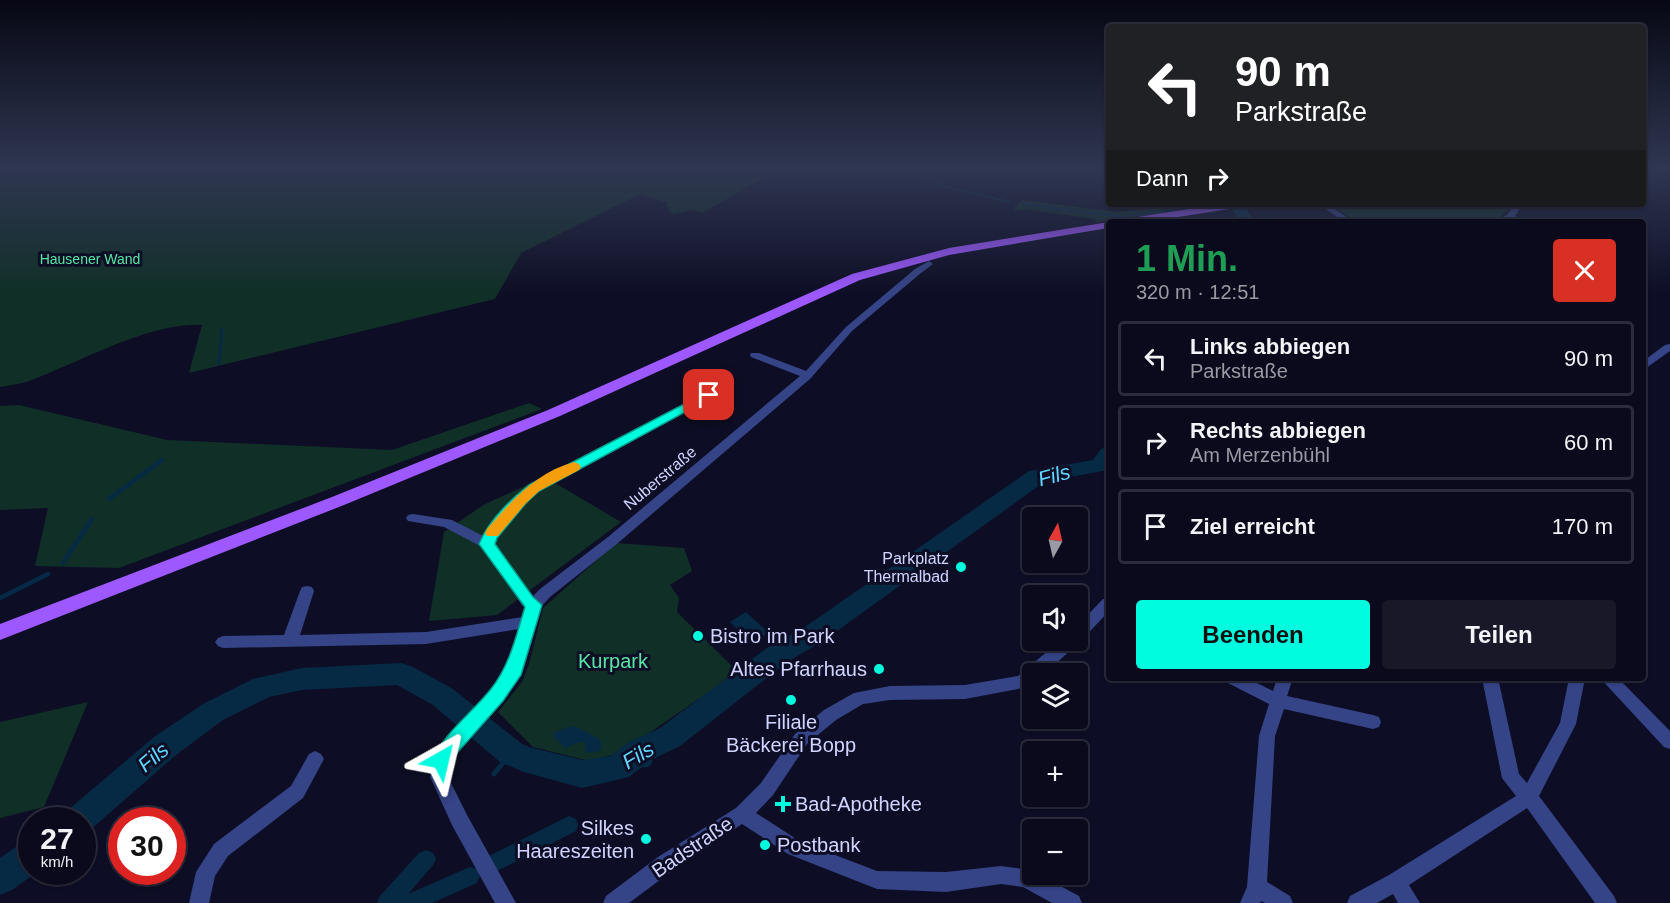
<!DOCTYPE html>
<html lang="de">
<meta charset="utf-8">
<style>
:root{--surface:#0a0a1c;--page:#181829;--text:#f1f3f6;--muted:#999aa3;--line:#2a2b3b;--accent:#00fcdf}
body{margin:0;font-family:Arial,sans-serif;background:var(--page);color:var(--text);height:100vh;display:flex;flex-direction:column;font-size:22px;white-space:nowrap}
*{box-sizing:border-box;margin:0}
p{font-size:20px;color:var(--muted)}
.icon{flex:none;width:33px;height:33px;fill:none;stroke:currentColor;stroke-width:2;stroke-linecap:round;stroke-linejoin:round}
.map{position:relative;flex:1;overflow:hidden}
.side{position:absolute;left:1106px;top:219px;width:540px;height:462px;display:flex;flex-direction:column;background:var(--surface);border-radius:6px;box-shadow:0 2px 4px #0004,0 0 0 2px var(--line)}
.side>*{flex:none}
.top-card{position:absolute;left:1106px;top:24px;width:540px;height:183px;border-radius:6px;box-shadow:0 2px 4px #0004,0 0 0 2px var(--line);background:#202124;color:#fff;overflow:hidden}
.needle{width:39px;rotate:8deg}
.fabs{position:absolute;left:1022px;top:507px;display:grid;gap:12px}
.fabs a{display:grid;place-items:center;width:66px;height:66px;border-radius:6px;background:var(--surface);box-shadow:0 2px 4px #0004,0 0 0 2px var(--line);font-size:30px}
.speed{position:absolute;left:18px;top:807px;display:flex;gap:12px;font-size:30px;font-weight:700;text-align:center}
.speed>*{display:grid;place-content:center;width:78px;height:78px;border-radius:50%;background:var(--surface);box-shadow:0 2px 4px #0004,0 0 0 2px var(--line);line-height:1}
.speed small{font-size:15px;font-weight:400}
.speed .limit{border:9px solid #d22;background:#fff;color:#111}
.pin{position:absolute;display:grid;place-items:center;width:51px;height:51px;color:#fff;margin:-26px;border-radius:12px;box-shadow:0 3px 9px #0006}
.me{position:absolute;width:66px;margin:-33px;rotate:37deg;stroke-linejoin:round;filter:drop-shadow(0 0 4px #0008)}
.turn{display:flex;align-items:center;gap:21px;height:126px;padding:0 30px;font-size:27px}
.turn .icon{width:78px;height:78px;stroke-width:2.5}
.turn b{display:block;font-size:42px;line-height:51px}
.then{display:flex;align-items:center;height:57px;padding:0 30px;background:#0003;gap:12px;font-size:22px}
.round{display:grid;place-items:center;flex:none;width:63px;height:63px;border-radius:6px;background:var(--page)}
.headline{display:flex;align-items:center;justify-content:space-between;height:102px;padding:0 30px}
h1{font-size:36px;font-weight:600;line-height:45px;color:#1e9e55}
.primary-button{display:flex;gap:12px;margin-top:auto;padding:12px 30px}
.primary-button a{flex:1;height:69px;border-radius:6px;background:var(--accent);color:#111;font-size:24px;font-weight:600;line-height:69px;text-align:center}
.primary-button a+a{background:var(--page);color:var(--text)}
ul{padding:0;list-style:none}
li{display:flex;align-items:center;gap:18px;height:75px;margin:0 12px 9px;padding:0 18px;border:3px solid var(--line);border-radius:6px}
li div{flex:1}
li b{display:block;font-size:22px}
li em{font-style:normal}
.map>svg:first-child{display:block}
.green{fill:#102f27}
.water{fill:#072a44}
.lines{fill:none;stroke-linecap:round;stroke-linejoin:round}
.stream-far3{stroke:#072a44;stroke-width:2}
.stream-far2{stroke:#072a44;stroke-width:3}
.stream-far1{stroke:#072a44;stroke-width:4.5}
.stream{stroke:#072a44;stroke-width:5}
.canal{fill:#072a44;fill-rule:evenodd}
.river{fill:#072a44;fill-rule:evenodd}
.minor{fill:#354487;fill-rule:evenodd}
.primary{fill:#9d58ff;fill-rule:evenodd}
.route{fill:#00fcdf;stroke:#00a491;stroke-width:1.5}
.slow{fill:#f59e0b}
.poi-dot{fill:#00fcdf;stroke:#0d0e25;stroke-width:2}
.labels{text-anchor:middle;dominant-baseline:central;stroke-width:6;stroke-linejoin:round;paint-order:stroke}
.far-park-label{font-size:14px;fill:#56e6a3;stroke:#0d0e25}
.street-label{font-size:16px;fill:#d1d5ff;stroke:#0d0e25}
.poi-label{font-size:16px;fill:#d1d5ff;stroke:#0d0e25;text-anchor:end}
.near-poi-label{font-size:20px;fill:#d1d5ff;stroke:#0d0e25;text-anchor:start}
.near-park-label{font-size:20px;fill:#56e6a3;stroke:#0d0e25}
.near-street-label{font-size:20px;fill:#d1d5ff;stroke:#0d0e25}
.near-water-label{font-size:21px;font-style:italic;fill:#5fd7ff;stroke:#0d0e25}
</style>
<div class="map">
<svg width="1670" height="903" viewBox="0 0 1670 903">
<rect width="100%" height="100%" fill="#0d0e25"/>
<g class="green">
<path d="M0,169H779L702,213L692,210L672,214L666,205L668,203L640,194L521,253L495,299L189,373L202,325C150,322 80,362 32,380C22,384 10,385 0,387Z"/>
<polygon points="1022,200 1117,212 1161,208 1164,213 1096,222 1095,219 1025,209 1012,211"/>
<polygon points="1331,204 1513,204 1501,216 1490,222 1356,222"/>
<polygon points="529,403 542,409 119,568 35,566 48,508 0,510 0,406 19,405 167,440 392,450"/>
<polygon points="545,477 621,522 497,615 429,621 444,532 485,504"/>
<polygon points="616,543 684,548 692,571 670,585 679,598 677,612 738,672 620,753 589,761 533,747 498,712 522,682 529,664 543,608"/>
<polygon points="88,702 44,807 0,818 0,722"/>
</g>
<g class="water">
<polygon points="746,612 769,633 752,643 730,622"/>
<path d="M571,726C582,728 589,735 600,739L602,745L600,751L585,753L586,743L580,742L565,748L553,737V733Z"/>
</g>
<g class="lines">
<g class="stream-far3">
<polyline points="906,169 949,188"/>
<polyline points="955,189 1010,202"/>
<polyline points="1023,204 1122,217 1208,204"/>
</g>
<polyline class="stream-far2" points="219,364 222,329"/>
<g class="stream-far1">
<polyline points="109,499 162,460"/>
<polyline points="63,563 92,519"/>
<polyline points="0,598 48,574"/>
</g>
<g class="stream">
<polyline points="670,737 675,743"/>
<polyline points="494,774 511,753"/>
</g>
<g class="canal">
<path d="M638,745C646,747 649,753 653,761L650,766C638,771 634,762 629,752L632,747Z"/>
<polygon points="569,816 576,819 578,825 576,831 503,868 496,871 489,868 486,862 489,856"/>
<polygon points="426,850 433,853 436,859 433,865 408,894 470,867 477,869 480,876 477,883 432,903 377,903 380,896 419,853"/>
</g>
<g class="river">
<polygon points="1229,204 1243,204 1255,222 1241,222"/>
<polygon points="1108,447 1108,470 1044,482 823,641 787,662 680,746 649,761 629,777 582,788 524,772 500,762 433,705 397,685 302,690 269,697 223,720 176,755 90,830 82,834 82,820 63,820 68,810 154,737 203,704 253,679 302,668 401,663 411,666 453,689 522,744 529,747 582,760 611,756 627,743 660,728 767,648 805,627 1029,471 1093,460 1101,449"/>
<polygon points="32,839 32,872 37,872 12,890 0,895 0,858 20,844"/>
</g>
<g class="minor">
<polygon points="1318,204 1327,204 1354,222 1345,222"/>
<polygon points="1515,204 1523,204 1515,216 1531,222 1511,220 1506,222 1495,222 1507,215"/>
<polygon points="929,261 933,264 921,273 852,331 810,379 618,543 550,597 541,607 520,674 503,700 449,762 448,777 467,815 516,903 495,903 453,827 430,777 435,755 444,742 491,690 507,668 519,629 426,644 223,648 218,646 215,642 218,638 223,636 284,635 300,591 302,587 307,586 312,587 314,591 300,635 426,632 523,617 526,607 522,605 482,547 444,527 408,521 406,518 408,515 413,514 452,520 485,537 497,517 530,485 705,393 713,393 715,395 713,397 538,491 507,523 494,544 532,597 540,589 608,537 800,376 751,357 750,355 751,353 759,353 806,371 846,327 915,269"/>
<polygon points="1670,344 1670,351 1642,371 1642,362 1665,345"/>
<polygon points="1108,598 1108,612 1082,640 1044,674 1032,674 1032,683 1028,687 965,699 890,700 863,704 836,720 807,744 773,795 756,813 801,842 877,871 946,872 1001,866 1025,869 1032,871 1032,874 1038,874 1079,896 1082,903 1052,903 1023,887 1001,884 946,892 877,889 788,854 742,824 672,871 629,903 603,903 606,896 658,857 736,808 761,783 795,734 824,710 854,693 890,686 965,685 1018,676 1061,640 1077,640 1077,626 1103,599"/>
<polygon points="1224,678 1247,678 1273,691 1277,678 1293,678 1287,696 1373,715 1379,717 1381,722 1379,727 1373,729 1284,709 1275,736 1267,882 1290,896 1293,903 1265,903 1261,901 1260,903 1240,903 1247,887 1259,736 1269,704 1226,682"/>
<polygon points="1482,678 1498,678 1519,774 1527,783 1560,723 1569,678 1585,678 1576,724 1539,796 1614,896 1617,903 1595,903 1527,808 1409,885 1420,903 1398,903 1393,894 1377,903 1347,903 1350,896 1389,875 1516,796 1502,778"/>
<polygon points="1600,678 1618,678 1670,731 1670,749 1664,747"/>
<polygon points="315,751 321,754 324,759 303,798 228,856 215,876 209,903 189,903 196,872 214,844 291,786 309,754"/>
</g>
<g class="primary">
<polygon points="1221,204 1247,204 1242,207 1146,222 1119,222 1125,219"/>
<polygon points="1109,222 1108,228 949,255 860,280 560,416 344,505 0,640 0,624 332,497 548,410 852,274 949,248"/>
</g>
</g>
<linearGradient id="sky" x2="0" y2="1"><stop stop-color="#070814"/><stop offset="0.57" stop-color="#2f3651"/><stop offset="1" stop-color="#2f3651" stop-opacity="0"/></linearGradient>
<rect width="1670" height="295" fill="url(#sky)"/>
<path class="route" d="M709,391L715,395L713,397L539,491L526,503L497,538L495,544L533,597L542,605L521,675L503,701L457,753L448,766L441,769L434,766L432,760C445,732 472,713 491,689C510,665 516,636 525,607L479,544C488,522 510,500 529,485Z"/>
<path class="slow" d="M574,462L579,464L581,467L579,470L539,491L526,503L498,536H487L485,533L487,529C511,501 537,472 574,462Z"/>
<g class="poi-dot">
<circle cx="961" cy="567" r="6"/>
<circle cx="698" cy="636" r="6"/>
<circle cx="879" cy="669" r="6"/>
<circle cx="791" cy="700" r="6"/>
<path d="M780 795h6v6h6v6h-6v6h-6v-6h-6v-6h6z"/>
<circle cx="646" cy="839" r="6"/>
<circle cx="765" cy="845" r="6"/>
</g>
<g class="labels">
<g class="far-park-label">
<text x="90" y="259">Hausener Wand</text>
</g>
<g class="street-label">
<text transform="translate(660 478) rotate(-40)">Nuberstraße</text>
</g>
<g class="poi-label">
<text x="949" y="558">Parkplatz<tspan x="949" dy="18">Thermalbad</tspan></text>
</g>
<g class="near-poi-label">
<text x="710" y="636">Bistro im Park</text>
<text x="867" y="669" text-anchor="end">Altes Pfarrhaus</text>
<text x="791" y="722" text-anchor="middle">Filiale<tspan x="791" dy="23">Bäckerei Bopp</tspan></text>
<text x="795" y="804">Bad-Apotheke</text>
<text x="634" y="828" text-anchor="end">Silkes<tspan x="634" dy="23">Haareszeiten</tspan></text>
<text x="777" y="845">Postbank</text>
</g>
<g class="near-park-label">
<text x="613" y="661">Kurpark</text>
</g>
<g class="near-street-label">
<text transform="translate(692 847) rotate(-34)">Badstraße</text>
</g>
<g class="near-water-label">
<text transform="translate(1054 475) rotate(-15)">Fils</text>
<text transform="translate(638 755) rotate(-31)">Fils</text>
<text transform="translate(153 757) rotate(-40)">Fils</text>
</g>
</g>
</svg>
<div class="fabs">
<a><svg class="needle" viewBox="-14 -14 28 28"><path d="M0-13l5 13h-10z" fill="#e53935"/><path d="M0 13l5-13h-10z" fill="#999aa3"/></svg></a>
<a><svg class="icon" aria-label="sound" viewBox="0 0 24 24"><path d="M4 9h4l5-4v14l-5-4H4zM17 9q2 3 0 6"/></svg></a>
<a><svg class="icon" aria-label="layers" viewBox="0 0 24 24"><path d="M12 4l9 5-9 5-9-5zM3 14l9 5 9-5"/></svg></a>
<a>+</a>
<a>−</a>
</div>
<div class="speed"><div>27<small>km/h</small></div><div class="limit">30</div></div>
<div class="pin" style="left:709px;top:395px;background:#d93025"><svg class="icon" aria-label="arrive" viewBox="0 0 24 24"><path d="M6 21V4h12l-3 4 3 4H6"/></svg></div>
<svg class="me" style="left:441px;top:760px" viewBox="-20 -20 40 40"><path d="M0-17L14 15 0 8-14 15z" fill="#00fcdf" stroke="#fff" stroke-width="4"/></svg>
<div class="top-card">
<div class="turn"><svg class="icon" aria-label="left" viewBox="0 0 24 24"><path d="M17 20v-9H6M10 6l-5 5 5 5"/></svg><div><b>90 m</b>Parkstraße</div></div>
<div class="then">Dann<svg class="icon" aria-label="right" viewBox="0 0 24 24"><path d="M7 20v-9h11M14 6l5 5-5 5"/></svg></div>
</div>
<section class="side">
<div class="headline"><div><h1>1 Min.</h1><p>320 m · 12:51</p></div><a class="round" style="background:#d93025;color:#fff"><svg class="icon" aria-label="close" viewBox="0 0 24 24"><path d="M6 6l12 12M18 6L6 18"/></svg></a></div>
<ul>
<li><svg class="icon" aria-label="left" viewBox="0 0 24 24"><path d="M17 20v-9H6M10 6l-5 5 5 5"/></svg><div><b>Links abbiegen</b><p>Parkstraße</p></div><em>90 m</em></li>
<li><svg class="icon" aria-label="right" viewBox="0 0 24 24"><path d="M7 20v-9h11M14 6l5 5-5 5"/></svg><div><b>Rechts abbiegen</b><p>Am Merzenbühl</p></div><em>60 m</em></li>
<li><svg class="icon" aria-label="arrive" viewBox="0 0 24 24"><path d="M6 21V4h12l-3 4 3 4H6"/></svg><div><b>Ziel erreicht</b></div><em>170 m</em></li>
</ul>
<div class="primary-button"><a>Beenden</a><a>Teilen</a></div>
</section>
</div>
